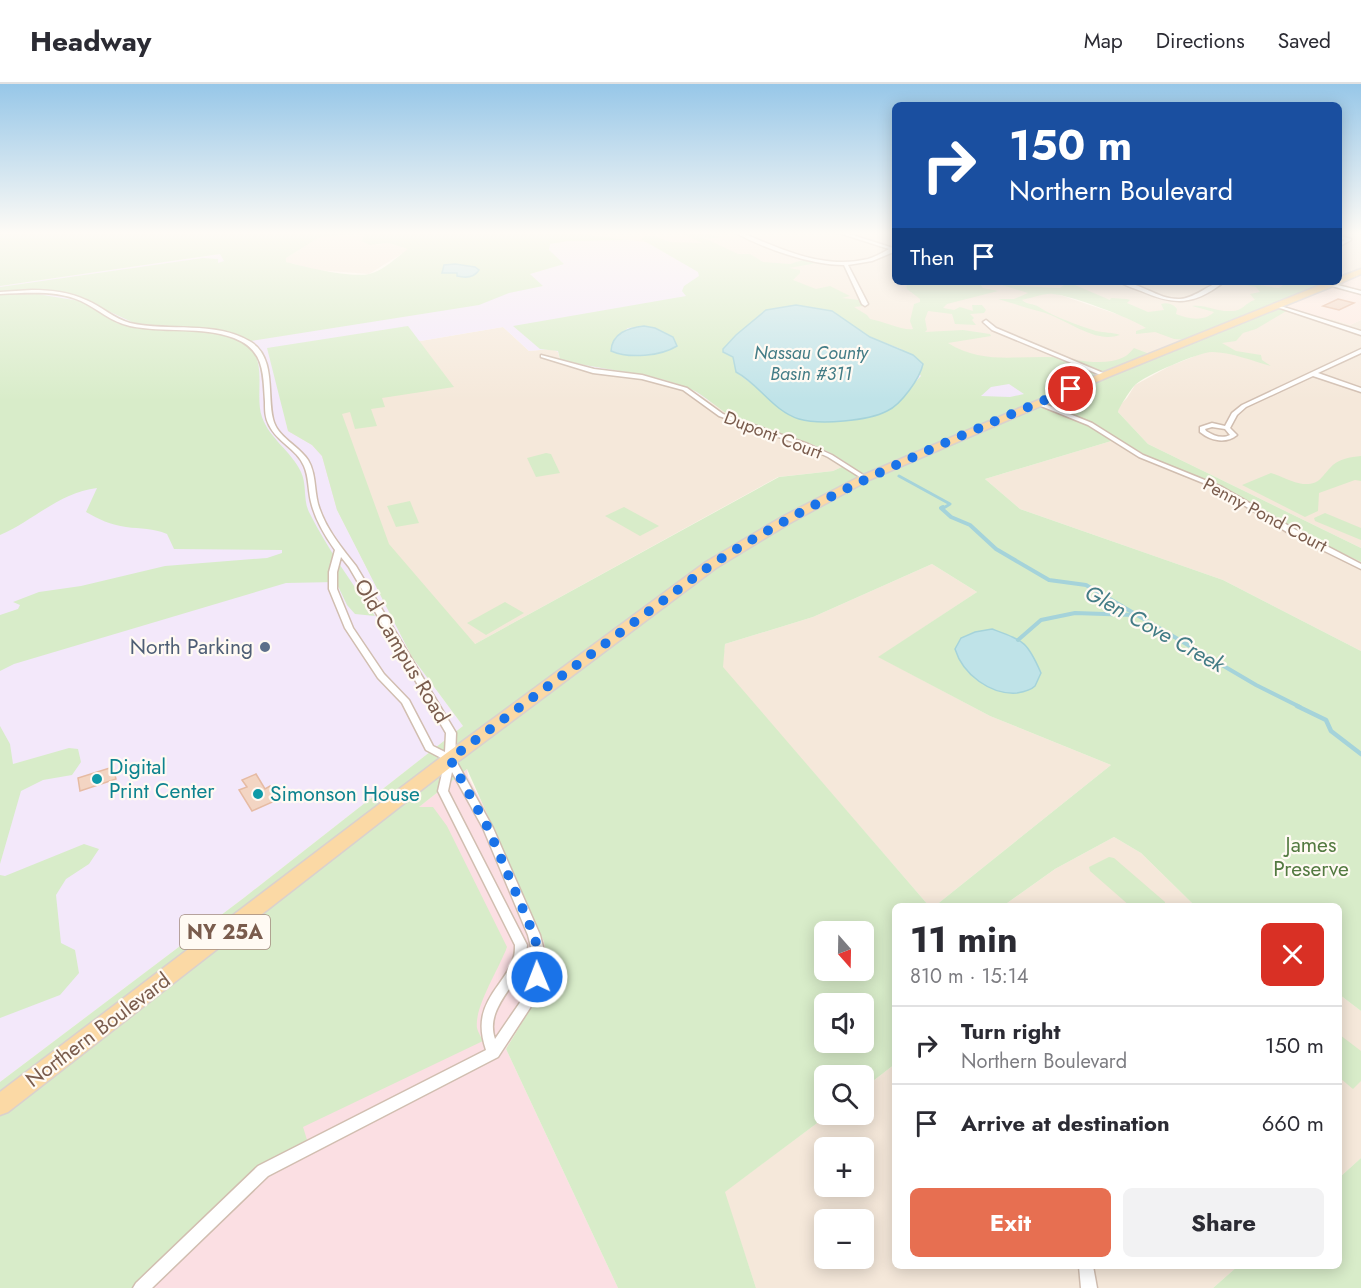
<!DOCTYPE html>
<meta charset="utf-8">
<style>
:root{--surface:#fff;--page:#f2f2f3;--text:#2b2b33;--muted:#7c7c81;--line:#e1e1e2;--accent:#e76f51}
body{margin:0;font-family:Jost,sans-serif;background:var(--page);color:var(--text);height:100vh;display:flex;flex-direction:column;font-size:22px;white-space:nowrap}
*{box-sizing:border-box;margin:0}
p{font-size:20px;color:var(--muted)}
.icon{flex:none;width:33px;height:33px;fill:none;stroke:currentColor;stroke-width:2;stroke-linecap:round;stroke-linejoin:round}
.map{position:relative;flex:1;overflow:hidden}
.sheet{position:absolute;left:892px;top:819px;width:450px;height:366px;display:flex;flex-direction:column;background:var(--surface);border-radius:9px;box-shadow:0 3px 15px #0003}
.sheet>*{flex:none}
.hud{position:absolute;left:892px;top:18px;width:450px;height:183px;border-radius:9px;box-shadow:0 3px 15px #0003;background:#1a4fa0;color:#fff;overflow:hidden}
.needle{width:39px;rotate:160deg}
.fabs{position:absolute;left:814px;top:837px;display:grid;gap:12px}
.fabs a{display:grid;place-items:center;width:60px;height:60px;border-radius:9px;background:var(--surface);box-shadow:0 3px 15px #0003;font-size:30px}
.pin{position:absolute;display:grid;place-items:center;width:51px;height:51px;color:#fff;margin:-26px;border:3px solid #fff;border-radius:50%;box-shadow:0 2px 6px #0007}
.me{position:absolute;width:66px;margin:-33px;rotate:359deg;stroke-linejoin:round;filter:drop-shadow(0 0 4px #0008)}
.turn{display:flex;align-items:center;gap:21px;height:126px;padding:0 18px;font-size:27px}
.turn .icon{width:78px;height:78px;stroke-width:2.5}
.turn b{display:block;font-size:42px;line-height:51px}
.then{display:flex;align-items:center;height:57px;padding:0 18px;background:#0003;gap:12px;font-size:22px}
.round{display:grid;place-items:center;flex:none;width:63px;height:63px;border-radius:9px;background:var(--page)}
.head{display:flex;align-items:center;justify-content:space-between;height:102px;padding:0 18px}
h1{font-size:36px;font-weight:700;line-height:45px}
.primary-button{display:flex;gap:12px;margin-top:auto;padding:12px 18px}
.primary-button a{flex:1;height:69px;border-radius:9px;background:var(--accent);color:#fff;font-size:24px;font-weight:700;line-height:69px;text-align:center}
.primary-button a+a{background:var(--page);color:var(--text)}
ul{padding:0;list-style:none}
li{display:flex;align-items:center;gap:18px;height:78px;padding:0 18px;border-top:2px solid var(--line)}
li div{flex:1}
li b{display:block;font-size:22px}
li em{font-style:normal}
header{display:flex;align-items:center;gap:36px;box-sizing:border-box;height:84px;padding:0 30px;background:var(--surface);border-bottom:2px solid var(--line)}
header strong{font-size:28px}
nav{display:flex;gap:33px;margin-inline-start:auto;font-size:21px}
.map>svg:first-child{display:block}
.residential{fill:#f5e8da;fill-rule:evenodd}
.commercial{fill:#fde8e0}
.education{fill:#f3e8fa}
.medical{fill:#fbdfe3}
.green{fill:#d8ecc9;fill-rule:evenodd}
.water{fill:#bfe3e8;stroke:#a5d3da;stroke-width:1.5}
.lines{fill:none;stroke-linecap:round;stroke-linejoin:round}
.stream-far2{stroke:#a5d3da;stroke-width:3}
.stream-far1{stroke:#a5d3da;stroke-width:4}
.stream{stroke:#a5d3da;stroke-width:4.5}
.building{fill:#f3d5c3;stroke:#e6bba3;stroke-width:1.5}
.minor-casing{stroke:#d1beb0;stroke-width:3}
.primary-casing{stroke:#dad1cd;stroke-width:3}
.minor{fill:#fff;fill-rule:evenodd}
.primary{fill:#fbd9a5;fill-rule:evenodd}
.route{stroke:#1a73e8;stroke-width:10;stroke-dasharray:0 18}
.service-dot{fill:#5c6f8a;stroke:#fffaf3;stroke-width:2}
.culture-dot{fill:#0f9aa8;stroke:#fffaf3;stroke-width:2}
.labels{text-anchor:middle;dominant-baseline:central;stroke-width:4.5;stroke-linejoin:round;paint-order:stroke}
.far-water-label{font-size:18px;font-style:italic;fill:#437c86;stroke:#fffaf3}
.far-street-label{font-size:18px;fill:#7a5c4d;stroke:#fffaf3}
.shield{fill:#fffaf3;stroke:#a28b7f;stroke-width:1.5}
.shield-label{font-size:20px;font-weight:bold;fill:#7a5c4d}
.service-label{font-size:21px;fill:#4e5e75;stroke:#fffaf3;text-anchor:end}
.street-label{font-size:21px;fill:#7a5c4d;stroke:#fffaf3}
.culture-label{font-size:21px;fill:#0d838f;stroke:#fffaf3;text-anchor:start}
.park-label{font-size:21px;fill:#537a41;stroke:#fffaf3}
.water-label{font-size:22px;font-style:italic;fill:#437c86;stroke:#fffaf3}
</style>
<header>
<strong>Headway</strong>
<nav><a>Map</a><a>Directions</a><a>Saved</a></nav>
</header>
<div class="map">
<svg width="1361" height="1204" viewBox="0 0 1361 1204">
<rect width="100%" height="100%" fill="#fdf6ec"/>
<g class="residential">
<path d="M564,148H895L896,198H1334L1332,235L1350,241L1361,236V464L1148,360L1118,328L1119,322L1127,314L1135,301L1170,282L1213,265L1048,310L869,235L738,170ZM1070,203L1201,247L1185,253L1054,209Z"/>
<polygon points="1340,148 1361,148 1361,187 1340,196"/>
<polygon points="359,150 365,152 361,157 378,161 388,159 409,165 369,190 316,186 286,178 286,174 320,153"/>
<polygon points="503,243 529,267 551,265 558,267 560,275 615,288 667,296 690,304 731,332 819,364 848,380 833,387 778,393 475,560 412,573 337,426 288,347 273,282"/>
<polygon points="1118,355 1149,373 1220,402 1319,458 1361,478 1361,567 1223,496 1020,425 985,395"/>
<polygon points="932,480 977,508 879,573 990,632 1111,681 935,822 929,822 722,583 725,560 813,533"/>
<polygon points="1114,753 1141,769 1195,822 1003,822 1055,785"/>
<polygon points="1340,911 1361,927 1361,1074 1340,1093"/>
<path d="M895,980L896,1182H1238L1213,1204H756L724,1108L828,1031L864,1030V1004ZM825,1064H864V1102H825ZM825,1136H864V1174H825Z"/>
</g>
<polygon class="commercial" points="1361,187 1361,236 1350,241 1332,235 1327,237 1276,221 1340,198 1340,196"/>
<polygon class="education" points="564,148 738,170 869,235 1048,310 852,383 819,364 731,332 690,304 667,296 587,283 560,275 558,268 551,265 529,267 503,243 273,282 288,347 312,361 322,372 337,426 412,573 463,642 245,813 0,998 0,202 220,170 231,186 420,221 547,185 517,159"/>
<polygon class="medical" points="467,685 468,693 485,724 544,858 547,875 532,922 506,965 618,1204 0,1204 274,837"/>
<g class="green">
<path d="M0,148H564L629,156L568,157L550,160L549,166L564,180L530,190L543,202L509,209L479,221L251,257L220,248L134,239L76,212L54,208H0V203L203,174L218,175V179L224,177L220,170L0,202ZM359,150L365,152L361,157L370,161L388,159L408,165C397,173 383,187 369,190C350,194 305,183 286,178V174L320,153Z"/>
<path d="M679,148H701L720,153L709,155L700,152L738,170H750L763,178L790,180L803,176L822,178L789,184L800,186V189L793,196L816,205L830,202L850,212L842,214L859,216L863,222L854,223L867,231L870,235C882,237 904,247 913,245L910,237L914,220L920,218V215L907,205L906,198H978L983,204L998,207L947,220L943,224L954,226L960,223L973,227L972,221H982L986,226L984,229L970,230L974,234L972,236L976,241L955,240L952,230L928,227L925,235L927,246L925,248L963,246L990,250L991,252L948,259C981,280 1015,272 1051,273C1076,274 1101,284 1124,273C1128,271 1131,267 1134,264L1152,271L1189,256L1174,255L1155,248L1136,250V247L1146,244C1131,234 1070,211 1053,210C1044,209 1032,214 1022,216C1027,221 1033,219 1039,223C1054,233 1078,241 1096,247C1104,249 1113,248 1120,251C1094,260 1067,235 1042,228C1027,224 1012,219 998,215H1014L1028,209L1002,201L1060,204L1068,198L1110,216L1111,214L1127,215L1130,216L1127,219L1148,228L1164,226L1161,220C1166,218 1174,220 1177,225L1176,230C1188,235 1204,238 1214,228L1192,222C1205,220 1217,228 1231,227C1244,227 1244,219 1255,216L1250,210L1260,208L1256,203L1229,198C1246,198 1262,202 1279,204L1283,201L1277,198H1334L1278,221L1288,226L1256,245L1243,249L1236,257L1222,259L1236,267L1261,271L1262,276L1271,282C1252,277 1231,268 1212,268C1199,268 1144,292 1135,301C1131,305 1119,323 1118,328L1148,360L1361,464V478L1319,458L1220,402L1149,373L1118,355L985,395L1020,425L1223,496L1361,567V927L1340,911V822H1195L1141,769L1114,753L1055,785L1003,822H935L1111,681L990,632L878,573L977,508L932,480L813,533L725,560L723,583L929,822H896L895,980L864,1004V992H825V1030L828,1031L725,1108L756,1204H618L506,965C525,933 552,896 544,858L467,685L419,723H433L447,742L507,863C500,883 474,923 477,944C478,948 481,953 483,957L303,1043L308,1059L262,1083L138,1204H0V998L245,813L463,642L412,573L337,426L322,372L312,361L288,347L267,264L408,242L454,303L382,314L385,323L371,325L377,342L355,345L350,328L342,330L389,460L475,560L779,393L833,387L848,380C817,357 776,350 741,337C720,329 706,310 686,303C646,287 601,287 560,275L558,267L540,265L513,242L686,212L682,207L684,202L699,192L698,188L641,155L644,152H654L670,158L702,159ZM796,221L839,232L846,239L870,253L901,265L921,292L887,327L846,336L798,335L736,288L733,273L736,251L766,226ZM644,242L671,265L639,271L618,270L615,254L628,244ZM1009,300L1024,310L1010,313L981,312L991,303ZM825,848H864V886H825ZM825,920H864V958H825Z"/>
<path d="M37,210L80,217L117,239L128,242C165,250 212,240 245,260C269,274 254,311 262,333C269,354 292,368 301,388C307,400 303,416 309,428C327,464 352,499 375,532L355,530L347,521L336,498L286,499L14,580L0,587V531L18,525L20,521L13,518L39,508L81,502L165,482L267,474L282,469V466L174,465L167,450C153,444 141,445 126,443C111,441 98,435 86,428L97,404C60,408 33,437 0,451V211Z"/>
<polygon points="546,369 551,370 560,389 536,393 527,374"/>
<path d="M1361,372V397L1355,396L1319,409L1318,427L1305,433L1242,401L1271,389C1281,392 1293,399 1303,400C1320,401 1321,393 1330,384C1337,375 1351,373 1361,372Z"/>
<polygon points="410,417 419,439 396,443 387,422"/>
<polygon points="624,423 659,442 640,452 605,432"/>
<polygon points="1325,429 1361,444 1361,456 1315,437 1314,434"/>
<polygon points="505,518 524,529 486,551 467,539"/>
<polygon points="0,642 10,660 13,680 69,664 78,665 81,678 72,691 43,696 21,707 0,780"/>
<polygon points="84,760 99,765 89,780 66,795 56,811 61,859 75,866 79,889 60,911 0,934 0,791 5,792"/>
<polygon points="1109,773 1114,774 1165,818 1165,822 1130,822 1090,787 1089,783"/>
<polygon points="1340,951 1361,967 1361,997 1353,1005 1340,994"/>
<polygon points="1361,1074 1361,1204 1213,1204 1238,1182 1340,1182 1340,1093"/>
</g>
<g class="water">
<path d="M455,180L475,183L479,186C474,194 465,194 457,192V189H442L444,181Z"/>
<path d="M796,221L832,227L870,253L913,271L923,280C920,294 901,321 887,327C868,337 820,341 799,335C773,327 759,300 736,288L733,273L723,268V265L736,251L766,226Z"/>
<path d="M644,242L655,244L673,253L677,262C661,272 629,275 611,267C612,249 628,244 644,242Z"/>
<path d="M992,545C1024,557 1027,557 1041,589C1039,593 1037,598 1035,602C1031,606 1023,608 1017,609C991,611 963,591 955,565L961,554L975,548Z"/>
</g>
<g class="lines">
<polyline class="stream-far2" points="899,392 950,420 942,425"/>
<g class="stream-far1">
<polyline points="943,423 941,424 951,433 970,441 996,465 1049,496 1086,501 1256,601 1300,623"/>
<polyline points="1018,556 1041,536 1075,529 1134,531"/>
</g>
<polyline class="stream" points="1297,622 1326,636 1331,647 1361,670"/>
</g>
<g class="building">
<polygon points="1338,215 1354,219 1339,226 1323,222"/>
<polygon points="113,683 116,695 80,707 78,694"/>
<polygon points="256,690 265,705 270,702 277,716 252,727 239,706 247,703 242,696"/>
</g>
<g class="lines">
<defs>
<g id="minor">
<path d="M734,148H740C780,165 824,186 868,175C875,173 882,169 889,165L836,148H843L893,164L896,163V167L872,177L848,181L868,220L865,222L862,220L844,181C810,181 763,164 734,148Z"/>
<polygon points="1340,152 1351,155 1351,156 1340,162 1340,159 1345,156 1340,154"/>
<path d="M1120,198C1141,198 1158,216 1180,215C1197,214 1210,198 1224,198C1194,221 1175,222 1141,207C1134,204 1126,202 1120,198Z"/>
<polygon points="1330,199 1361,207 1361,210 1328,201 1328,200"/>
<path d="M32,206C50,206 69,208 86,216C101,222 114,235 130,239C169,248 215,236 251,258C276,274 267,310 273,335C277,353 298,361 308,376C316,389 314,405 318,420C325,444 341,463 356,482L456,649L455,675L493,744L540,851L546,875L543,893L530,924L498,973L268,1092L152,1204H133L136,1199L258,1082L486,966C477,939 482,923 499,900C504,892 511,884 513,875C515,871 515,866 515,861L438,707L445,676L426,666L402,619L378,594L345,544L329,505V488L335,466C325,452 315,435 311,418C308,406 309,393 304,382C297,365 277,358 269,341C265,334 265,326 265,318C263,290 265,266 234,254C201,242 164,249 130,242C111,238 98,225 81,217C56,206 27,209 0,210V208ZM341,473L349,483L446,649L445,668L433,662L409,616L384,590L353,544L337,505V488ZM452,688L483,744L528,851L534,875L531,893L521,917L495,955C486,929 508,910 519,889C524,880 526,871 527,861L448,707Z"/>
<polygon points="1274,220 1361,247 1361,251 1274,222"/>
<polygon points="986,236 996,244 1108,291 1103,292 992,246 983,238"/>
<path d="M1361,265V269L1318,289L1361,304V308L1313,292L1246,323L1237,331L1230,344L1237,351C1226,360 1211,357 1200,348V343L1212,339L1225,342L1232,329L1242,321ZM1212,343L1225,345L1230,351C1222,355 1214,352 1206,347L1205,345Z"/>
<polygon points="541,271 594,285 642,291 687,304 723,330 808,360 832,371 868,394 865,396 863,395 828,373 804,362 719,332 683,306 642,295 593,289 541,273"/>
<polygon points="1036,318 1040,318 1092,339 1143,371 1222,403 1296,446 1361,480 1361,485 1290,450 1218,405 1139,373 1088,341 1036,320"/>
<polygon points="1079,1182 1093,1182 1097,1204 1081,1204"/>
</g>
<polygon id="primary" points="1361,185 1361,190 1343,198 1108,293 869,396 790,439 716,484 456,679 8,1028 0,1031 0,1008 444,671 706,478 782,433 861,392 1102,289 1328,198 1340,198 1340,193"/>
</defs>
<use href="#minor" class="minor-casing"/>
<use href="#primary" class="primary-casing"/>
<use href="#minor" class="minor"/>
<use href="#primary" class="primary"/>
</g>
<linearGradient id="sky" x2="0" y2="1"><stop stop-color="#97c7e8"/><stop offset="0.47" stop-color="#fefbf6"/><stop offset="1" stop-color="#fefbf6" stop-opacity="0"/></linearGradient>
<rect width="1361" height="317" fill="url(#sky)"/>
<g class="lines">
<path class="route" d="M537,893L540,875L534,851L488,744L450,675L711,481C826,407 946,358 1071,305"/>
</g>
<circle class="service-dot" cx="265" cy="563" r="6"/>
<g class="culture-dot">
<circle cx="97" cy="695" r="6"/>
<circle cx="258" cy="710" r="6"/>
</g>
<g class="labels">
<g class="far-water-label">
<text x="811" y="269">Nassau County<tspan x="811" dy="21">Basin #311</tspan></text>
</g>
<g class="far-street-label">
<text transform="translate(773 351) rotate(21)">Dupont Court</text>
<text transform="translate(1265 431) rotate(28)">Penny Pond Court</text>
</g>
<rect class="shield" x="180" y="831" width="90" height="34" rx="4.5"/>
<g class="shield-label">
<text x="225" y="848">NY 25A</text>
</g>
<g class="service-label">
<text x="253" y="563">North Parking</text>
</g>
<g class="street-label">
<text transform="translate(402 567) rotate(59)">Old Campus Road</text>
<text transform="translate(98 946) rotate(-37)">Northern Boulevard</text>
</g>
<g class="culture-label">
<text x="109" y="683">Digital<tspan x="109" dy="24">Print Center</tspan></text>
<text x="270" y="710">Simonson House</text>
</g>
<g class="park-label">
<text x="1311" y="761">James<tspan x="1311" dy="24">Preserve</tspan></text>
</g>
<g class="water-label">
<text transform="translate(1155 544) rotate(29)">Glen Cove Creek</text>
</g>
</g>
</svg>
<div class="fabs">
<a><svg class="needle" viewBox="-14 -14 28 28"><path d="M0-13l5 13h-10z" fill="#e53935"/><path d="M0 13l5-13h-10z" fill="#7c7c81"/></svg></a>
<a><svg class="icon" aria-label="sound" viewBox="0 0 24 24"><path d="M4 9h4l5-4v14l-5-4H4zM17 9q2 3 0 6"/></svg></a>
<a><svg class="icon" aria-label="search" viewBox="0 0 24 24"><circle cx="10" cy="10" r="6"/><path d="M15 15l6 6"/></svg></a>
<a>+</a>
<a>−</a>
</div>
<div class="pin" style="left:1071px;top:305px;background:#d93025"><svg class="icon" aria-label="arrive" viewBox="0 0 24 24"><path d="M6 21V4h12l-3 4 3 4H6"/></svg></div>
<svg class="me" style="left:537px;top:893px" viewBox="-20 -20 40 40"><circle r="17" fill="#1a73e8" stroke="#fff" stroke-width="3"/><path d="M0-11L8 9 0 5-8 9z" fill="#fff"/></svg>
<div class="hud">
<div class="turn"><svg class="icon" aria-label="right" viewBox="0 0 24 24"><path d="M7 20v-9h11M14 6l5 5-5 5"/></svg><div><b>150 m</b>Northern Boulevard</div></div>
<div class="then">Then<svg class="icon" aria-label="arrive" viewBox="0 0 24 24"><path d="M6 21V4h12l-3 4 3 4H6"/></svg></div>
</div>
<section class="sheet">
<div class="head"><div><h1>11 min</h1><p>810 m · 15:14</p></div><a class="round" style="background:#d93025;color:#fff"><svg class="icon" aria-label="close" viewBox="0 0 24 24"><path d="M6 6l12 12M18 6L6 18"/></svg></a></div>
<ul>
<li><svg class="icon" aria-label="right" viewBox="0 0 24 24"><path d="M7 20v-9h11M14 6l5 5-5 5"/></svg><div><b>Turn right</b><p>Northern Boulevard</p></div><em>150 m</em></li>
<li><svg class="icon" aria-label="arrive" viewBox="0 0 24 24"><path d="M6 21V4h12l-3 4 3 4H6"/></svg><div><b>Arrive at destination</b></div><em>660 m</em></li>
</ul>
<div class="primary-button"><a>Exit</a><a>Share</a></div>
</section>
</div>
